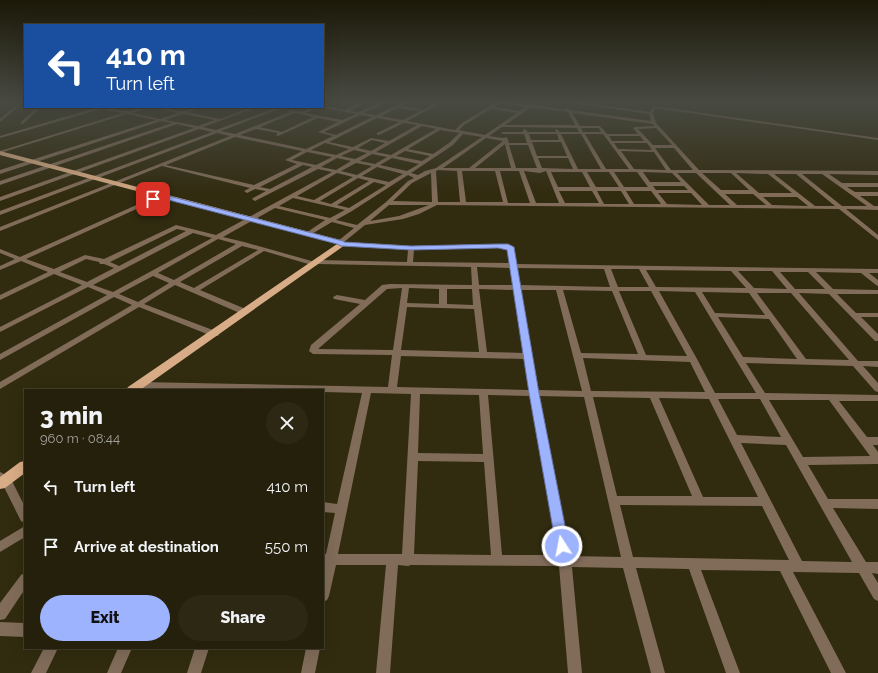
<!DOCTYPE html>
<meta charset="utf-8">
<style>
:root{--surface:#25200b;--page:#2d2814;--text:#f1f3f6;--muted:#a3a39d;--line:#423e2c;--accent:#9eb3fd}
body{margin:0;font-family:Raleway,sans-serif;background:var(--page);color:var(--text);height:100vh;display:flex;flex-direction:column;font-size:15px;white-space:nowrap}
*{box-sizing:border-box;margin:0}
p{font-size:13px;color:var(--muted)}
.icon{flex:none;width:22px;height:22px;fill:none;stroke:currentColor;stroke-width:2;stroke-linecap:round;stroke-linejoin:round}
.map{position:relative;flex:1;overflow:hidden}
.sheet{position:absolute;left:24px;top:389px;width:300px;height:260px;display:flex;flex-direction:column;background:var(--surface);border-radius:0px;box-shadow:0 4px 16px #0002,0 0 0 1px var(--line)}
.sheet>*{flex:none}
.top-card{position:absolute;left:24px;top:24px;width:300px;height:84px;border-radius:0px;box-shadow:0 4px 16px #0002,0 0 0 1px var(--line);background:#1a4fa0;color:#fff;overflow:hidden}
.pin{position:absolute;display:grid;place-items:center;width:34px;height:34px;color:#fff;margin:-17px;border-radius:8px;box-shadow:0 2px 6px #0006}
.me{position:absolute;width:44px;margin:-22px;rotate:349deg;stroke-linejoin:round;filter:drop-shadow(0 0 3px #0008)}
.turn{display:flex;align-items:center;gap:14px;height:84px;padding:0 16px;font-size:18px}
.turn .icon{width:52px;height:52px;stroke-width:2.5}
.turn b{display:block;font-size:28px;line-height:34px}
.round{display:grid;place-items:center;flex:none;width:42px;height:42px;border-radius:21px;background:var(--page)}
.head{display:flex;align-items:center;justify-content:space-between;height:68px;padding:0 16px}
h1{font-size:24px;font-weight:800;line-height:30px}
.primary-button{display:flex;gap:8px;margin-top:auto;padding:8px 16px}
.primary-button a{flex:1;height:46px;border-radius:24px;background:var(--accent);color:#111;font-size:16px;font-weight:800;line-height:46px;text-align:center}
.primary-button a+a{background:var(--page);color:var(--text)}
ul{padding:0;list-style:none}
li{display:flex;align-items:center;gap:12px;height:60px;padding:0 16px}
li div{flex:1}
li b{display:block;font-size:15px}
li em{font-style:normal}
.map>svg:first-child{display:block}
.lines{fill:none;stroke-linecap:round;stroke-linejoin:round}
.minor{fill:#816c59;fill-rule:evenodd}
.major{fill:#d8ac86;fill-rule:evenodd}
.route{fill:#9eb3fd;stroke:#6774a4}
</style>
<div class="map">
<svg width="878" height="673" viewBox="0 0 878 673">
<rect width="100%" height="100%" fill="#312b0f"/>
<g class="lines">
<g class="minor">
<polygon points="0,101 20,101 0,103"/>
<polygon points="21,101 25,101 0,122 0,119"/>
<path d="M363,101H368L350,111L359,112L384,101H389L364,113L376,115L406,101H411L401,106L423,110L440,101H445L407,121L455,130L462,123L496,102L492,101L529,105L535,101H539L533,105L566,110L565,108L567,107L570,110L651,121L649,114L562,101H572L650,112L654,106L878,138V140L655,108L653,113L656,123L699,170L878,171V175L829,174L842,183H878V187H847L855,192H878V196H860L874,206H878V210L846,209L878,235V240L839,209L437,205L419,214L403,219L365,225L344,242L411,246L498,244L510,246L514,249L517,264L878,269V273H869L878,280V286L876,285L861,273L816,272L833,289L878,290V294H837L856,313H878V317H861L878,334V341H875L829,294L799,293L858,361H878V367L863,366L878,383V392L875,391L853,366L746,363L765,393L878,395V401H839L867,437H878V445H873L878,452V464L808,465L828,499H878V509L833,508L866,562H878V574L872,573L878,583V601L874,599L859,573L793,572L846,673H831L780,571L701,570L740,673H726L689,569L636,568L665,673H651L623,568L572,567L582,673H568L559,566L411,565L408,566L398,565L390,673H376L386,565H336L329,596L327,600L323,602V554H326L335,513L323,512V502L337,504L362,393L323,392V390L139,388L136,387L135,385L136,383L139,382L388,387L392,355L313,354L309,351L311,345L360,304L334,299L333,297L337,295L365,300L382,285L390,284L472,285L471,267L318,264L315,266L264,251L200,290L248,310L249,312L248,314H242L175,285L144,304L218,332L219,334L218,336H212L139,307L0,389V382L132,305L114,297L0,360V354L107,295L88,287L0,332V327L82,285L54,274L0,300V295L48,272L21,261L0,270V266L15,259L0,253V249L20,257L161,194L164,196L163,197L26,259L54,269L85,255L104,259L176,225L216,235L332,172L318,169L255,201L252,199L253,198L266,191L255,189L247,193L244,191L250,188L162,166L0,231V227L230,136L217,133L0,215V211L212,132L199,129L0,201V197L194,128L177,124L0,185V181L172,123L161,121L0,174V170L156,120L127,114L0,153V151L123,113L102,109L0,138V136L98,107C108,107 117,111 126,111C133,112 140,107 148,107L132,113L160,119L178,113L154,107C164,107 174,112 183,111C190,111 195,107 202,107L188,112L220,119L252,107H258L203,127L216,130L278,107H284L221,131L235,134L290,112L288,111L290,110L301,112L315,107H321L306,113L342,120L356,114L321,107L323,106L345,110ZM500,103L526,107L519,111L494,107ZM531,107L568,112L575,125H505L521,114H523V112ZM398,108L420,111L403,120L381,116ZM491,109L517,113L485,135L459,130L464,125ZM295,113L313,117L282,132L260,127ZM572,113L653,124L654,126L634,127L633,128L638,134H607L602,128H601L600,126H580ZM183,114L215,120L198,126L165,120ZM360,115L372,117L336,135L324,132ZM318,118L338,122L318,132L333,136L306,149L240,135L256,129L278,133L276,135L278,136ZM377,118L399,122L377,133V135H379L404,123L417,125L389,141L371,138L353,147L329,142ZM422,126L436,129L391,155L376,152ZM502,127L577,128L579,132H560L557,129L555,130L556,132H528L525,129L523,130V132H503L501,133L503,134H524L527,143H509L507,137L503,138L489,136ZM581,128H599L601,132H583ZM656,128L672,145H653L638,129ZM440,130L459,133L449,143L433,154L408,149ZM463,134L482,137L436,168L425,171L418,175L411,173L453,145ZM529,134H557L559,140H531ZM561,134H581L601,169H578ZM585,134H603L629,169H606ZM609,136H640L644,141H612ZM235,137L302,151L285,160L297,164L254,185L166,165ZM486,138L503,141L469,168H443ZM372,140L385,143L371,151L358,148ZM532,142H561L567,156H537ZM325,143L349,149L336,155L311,150ZM614,143H647L652,150L618,149ZM505,144L511,168H475ZM509,145H528L537,168H516ZM655,148H674L693,170H671ZM354,150L367,153L355,159L341,156ZM405,151L430,156L422,161L396,156ZM621,151L654,152L666,170L634,169ZM307,152L332,157L316,165L292,160ZM372,154L387,157L375,164L360,161ZM337,158L351,161L336,170L321,167ZM392,158L419,164L407,171L380,165ZM538,158H568L573,169L542,168ZM356,163L372,166L357,175L341,171ZM303,165L312,167L270,189L260,187ZM377,167L403,174L389,182L362,176ZM438,170L457,171L460,202H438L436,171ZM462,171H495L503,202H466ZM500,171H519L530,203H508ZM524,171L540,173L546,171L559,203H536ZM551,172H582L590,187H558ZM587,172H609L619,187H596ZM614,172H637L648,187H624ZM643,172L672,173L681,182H650ZM337,173L353,177L314,200L297,196ZM431,173L432,202L393,201L412,183ZM677,173H696L730,205H709ZM702,173H731L749,190H721ZM736,173L768,174L792,193H759ZM774,174H796L835,206H815ZM802,174H822L867,206H842ZM408,175L414,178L408,181L386,202L357,225L336,220L352,211ZM358,178L369,181L331,204L320,201ZM374,182L386,185L349,208L337,205ZM653,186H684L688,190H656ZM559,191H592L599,203H565ZM597,191H621L629,204H604ZM626,191H651L661,204H634ZM658,193H691L702,205L667,204ZM725,194H753L766,205H737ZM763,197H797L808,206L772,205ZM293,198L345,210L330,218L279,206ZM389,205H429L399,216L370,221ZM275,208L325,220L306,233V235H310L332,222L354,228L338,241L337,242L339,245L408,250L407,262L318,260L315,262L244,242L223,237ZM177,229L186,231L119,266L110,262ZM193,233L212,238L113,292L93,285ZM218,239L236,244L174,280L158,273ZM242,246L258,250L194,288L180,282ZM498,248L508,250L510,263L413,262L414,250ZM86,259L99,262L100,264H104L114,268L87,282L60,272ZM477,267L511,268L513,285H479ZM517,268L604,269L610,287L520,285ZM611,269H639L649,287H618ZM646,270L731,271L746,288L656,287ZM738,271H772L787,289L754,288ZM780,272H808L825,289H795ZM153,276L169,283L138,302L119,294ZM402,288L393,350L318,349L387,289ZM409,288L439,289V304L407,303ZM447,289H472L473,305L447,304ZM479,289L514,290L524,353L487,352ZM521,290H556L582,391L538,390ZM563,290L612,291L638,354L581,353ZM619,291H651L687,356L646,355ZM659,291L695,292L756,393H715L697,359ZM702,292L749,293L765,315L715,313ZM757,293H791L849,360L806,359ZM407,307L474,309L479,352L401,350ZM718,317L769,319L797,359L743,357ZM401,356L524,359L529,390L397,387ZM583,358L690,362L705,392L591,391ZM371,393L411,394L402,554H338ZM420,394L479,395L483,454L418,453ZM488,395L530,396L558,555H502ZM539,396L584,397L621,557L570,556ZM593,397L650,398L692,496H617ZM659,398L709,399L758,497H703ZM718,399H760L781,437L737,435ZM769,400H829L870,456L803,457ZM741,443L786,445L852,562L802,561ZM418,461L484,462L491,555L414,554ZM620,505L762,506L789,560L633,557Z"/>
<polygon points="37,107 41,107 23,124 21,124 21,122"/>
<polygon points="0,472 10,477 25,507 25,523 21,521 2,483 0,481"/>
<polygon points="25,526 25,537 0,552 0,541"/>
<polygon points="25,573 25,589 5,619 0,620 0,603 21,575"/>
<polygon points="0,622 25,623 25,637 0,636"/>
<polygon points="44,648 58,648 46,673 31,673"/>
<polygon points="118,648 132,648 121,673 107,673"/>
<polygon points="195,648 209,648 201,673 187,673"/>
<polygon points="306,648 320,648 315,673 301,673"/>
</g>
<g class="major">
<polygon points="0,151 344,241 345,245 140,390 126,390 128,387 337,244 0,155"/>
<polygon points="25,461 25,473 5,488 0,489 0,477 20,462"/>
</g>
</g>
<linearGradient id="sky" x2="0" y2="1"><stop stop-color="#1b1808"/><stop offset="0.52" stop-color="#484a42"/><stop offset="1" stop-color="#484a42" stop-opacity="0"/></linearGradient>
<rect width="878" height="195" fill="url(#sky)"/>
<polygon class="route" points="161,194 343,241 344,242 411,246 498,244 508,244 514,247 539,393 569,546 567,550 562,552 558,550 556,546 529,393 507,250 498,248 411,250 341,246 337,244 161,198 153,201 150,199"/>
</svg>
<div class="pin" style="left:153px;top:199px;background:#d93025"><svg class="icon" aria-label="arrive" viewBox="0 0 24 24"><path d="M6 21V4h12l-3 4 3 4H6"/></svg></div>
<svg class="me" style="left:562px;top:546px" viewBox="-20 -20 40 40"><circle r="17" fill="#9eb3fd" stroke="#fff" stroke-width="3"/><path d="M0-11L8 9 0 5-8 9z" fill="#fff"/></svg>
<div class="top-card">
<div class="turn"><svg class="icon" aria-label="left" viewBox="0 0 24 24"><path d="M17 20v-9H6M10 6l-5 5 5 5"/></svg><div><b>410 m</b>Turn left</div></div>
</div>
<section class="sheet">
<div class="head"><div><h1>3 min</h1><p>960 m · 08:44</p></div><a class="round"><svg class="icon" aria-label="close" viewBox="0 0 24 24"><path d="M6 6l12 12M18 6L6 18"/></svg></a></div>
<ul>
<li><svg class="icon" aria-label="left" viewBox="0 0 24 24"><path d="M17 20v-9H6M10 6l-5 5 5 5"/></svg><div><b>Turn left</b></div><em>410 m</em></li>
<li><svg class="icon" aria-label="arrive" viewBox="0 0 24 24"><path d="M6 21V4h12l-3 4 3 4H6"/></svg><div><b>Arrive at destination</b></div><em>550 m</em></li>
</ul>
<div class="primary-button"><a>Exit</a><a>Share</a></div>
</section>
</div>
